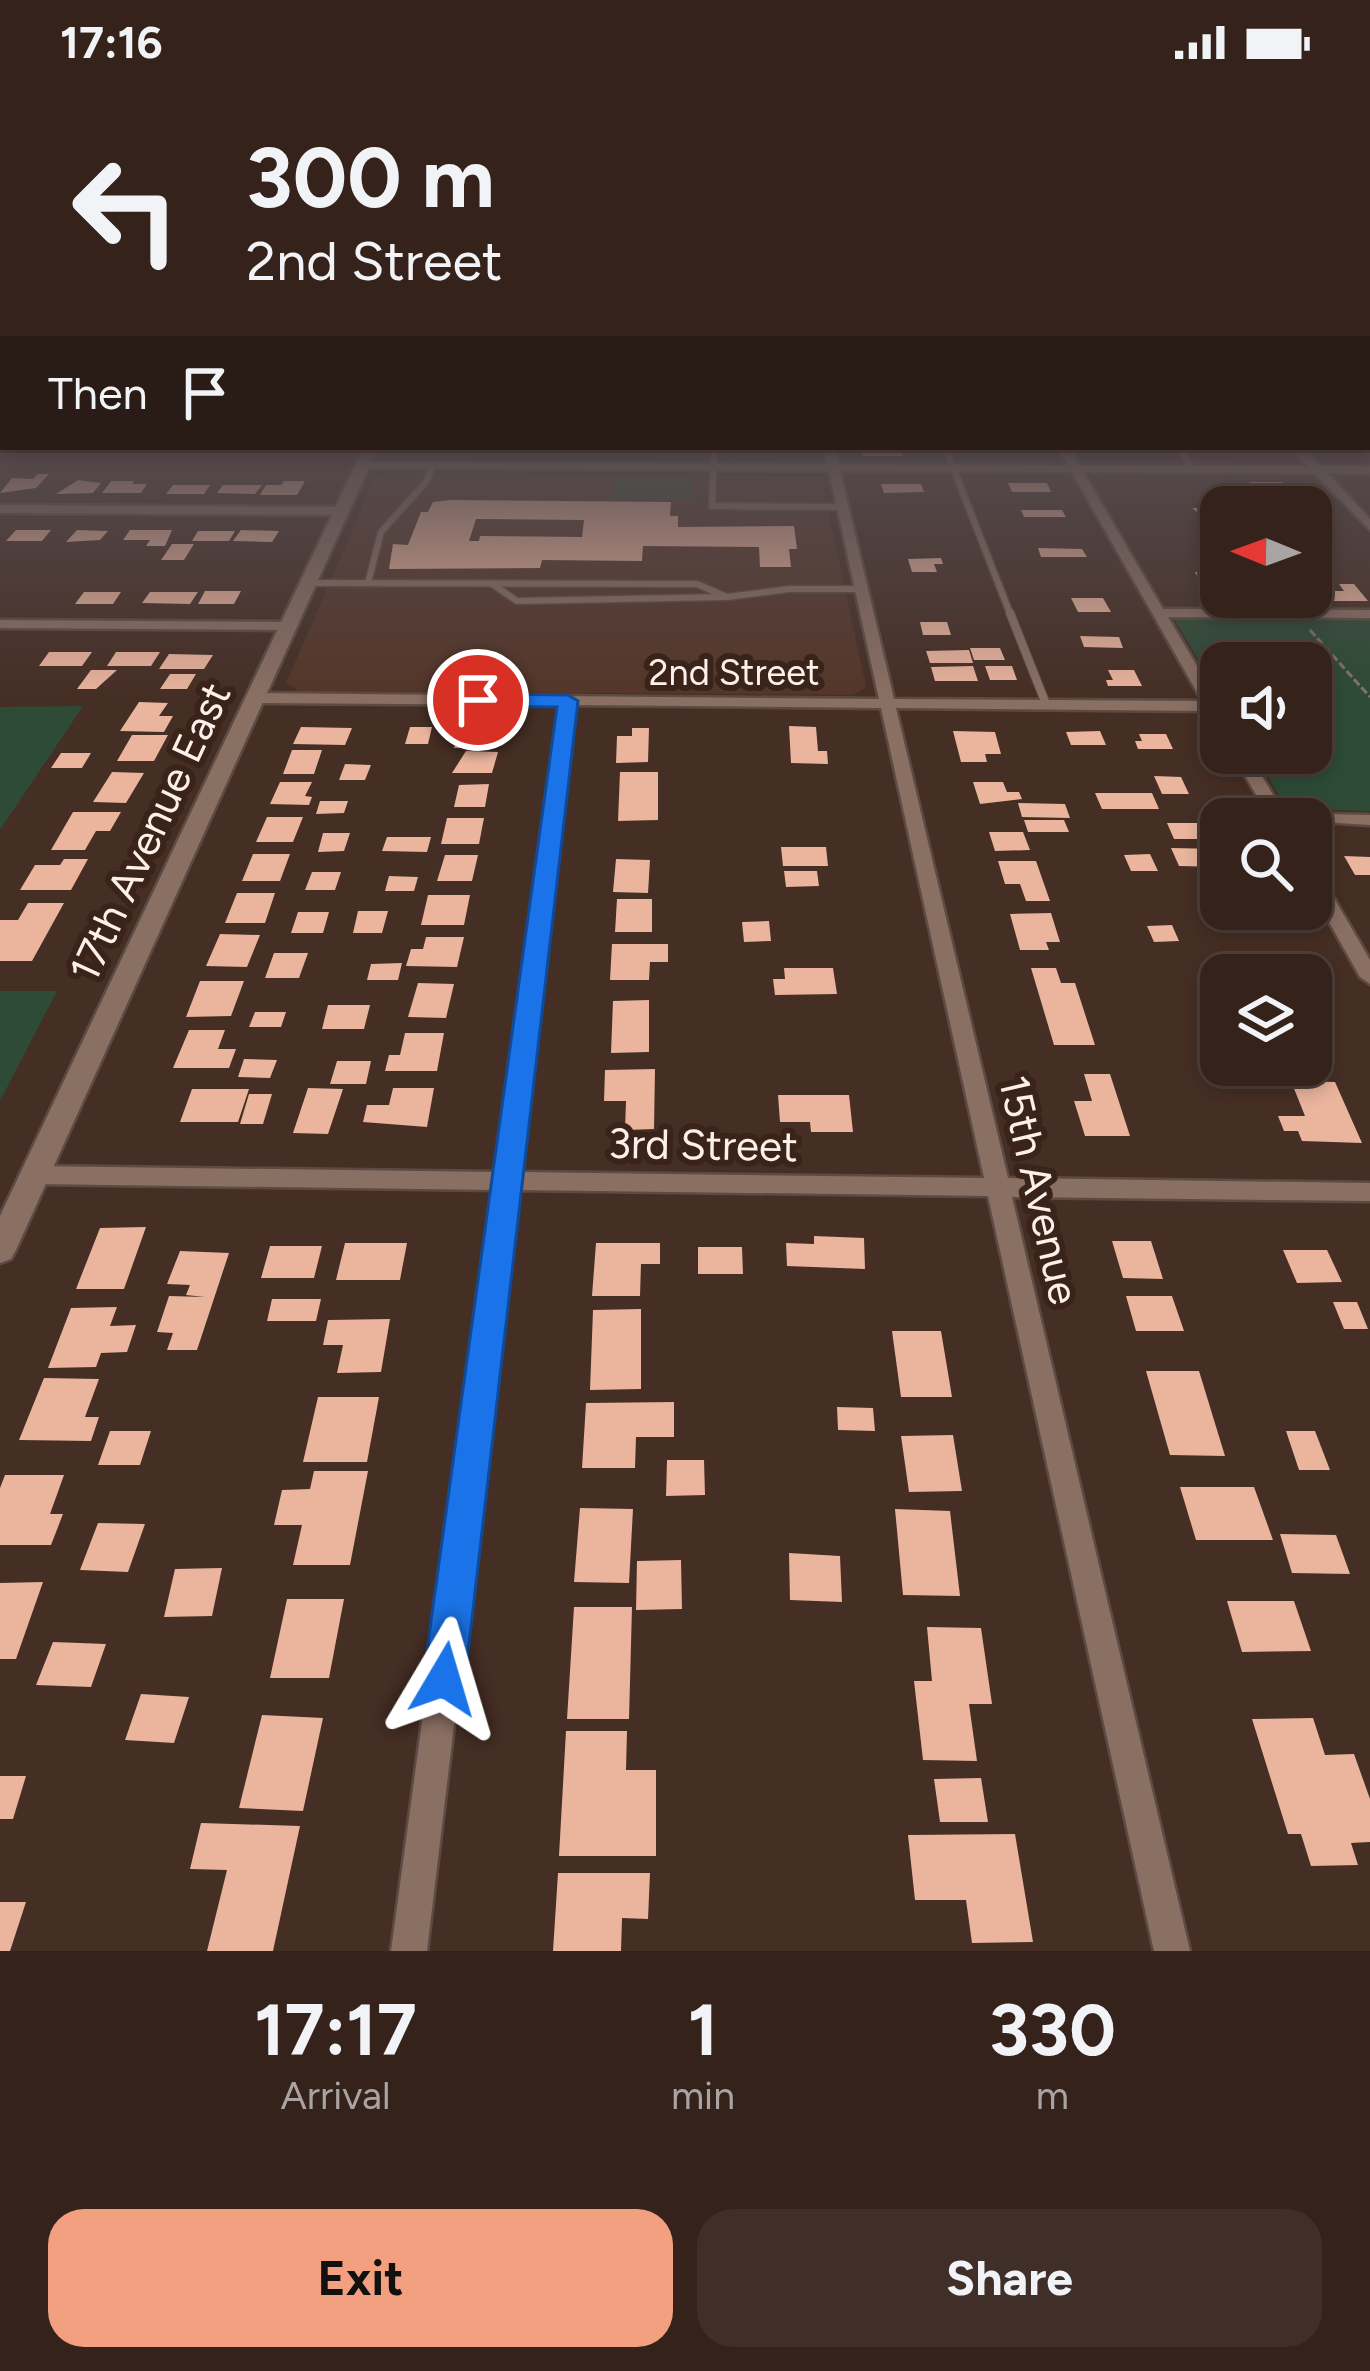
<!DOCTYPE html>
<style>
:root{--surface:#34221b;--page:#3f2f28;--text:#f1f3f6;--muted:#a9a4a3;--line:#4e3f3a;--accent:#f2a080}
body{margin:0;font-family:Figtree,sans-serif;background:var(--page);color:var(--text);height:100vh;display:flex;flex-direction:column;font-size:45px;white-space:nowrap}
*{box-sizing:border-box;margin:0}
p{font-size:39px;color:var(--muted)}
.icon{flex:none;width:66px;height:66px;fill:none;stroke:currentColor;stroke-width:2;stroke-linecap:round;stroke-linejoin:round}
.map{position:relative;height:1867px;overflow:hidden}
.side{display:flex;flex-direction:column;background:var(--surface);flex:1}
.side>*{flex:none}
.banner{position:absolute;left:0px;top:0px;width:1371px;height:366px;box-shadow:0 6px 18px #0003,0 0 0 3px var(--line);background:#34221b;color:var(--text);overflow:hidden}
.needle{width:78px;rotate:271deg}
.controls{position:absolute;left:1200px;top:402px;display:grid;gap:24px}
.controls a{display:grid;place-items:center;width:132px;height:132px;border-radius:24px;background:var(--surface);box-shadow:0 6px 18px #0003,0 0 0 3px var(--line);font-size:60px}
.pin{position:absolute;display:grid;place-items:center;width:102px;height:102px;color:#fff;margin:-51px;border:6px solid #fff;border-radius:50%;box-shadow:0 3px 12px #0007}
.me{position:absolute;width:132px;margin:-66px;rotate:7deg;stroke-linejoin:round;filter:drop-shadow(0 0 9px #0008)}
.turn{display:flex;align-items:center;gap:42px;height:252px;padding:0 48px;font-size:54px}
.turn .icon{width:156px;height:156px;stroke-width:2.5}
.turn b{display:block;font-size:84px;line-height:102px}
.then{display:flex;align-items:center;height:114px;padding:0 48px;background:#0003;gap:24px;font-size:45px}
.eta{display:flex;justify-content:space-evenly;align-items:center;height:204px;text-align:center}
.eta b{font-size:72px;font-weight:700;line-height:84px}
.button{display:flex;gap:24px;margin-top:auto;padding:24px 48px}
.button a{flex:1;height:138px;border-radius:36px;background:var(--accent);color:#111;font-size:48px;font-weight:700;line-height:138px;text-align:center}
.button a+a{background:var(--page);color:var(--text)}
.status{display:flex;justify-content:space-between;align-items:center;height:84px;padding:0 60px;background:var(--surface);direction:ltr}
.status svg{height:33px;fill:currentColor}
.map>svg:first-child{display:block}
.built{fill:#543629}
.green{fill:#2d4b36}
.building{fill:#eab49d;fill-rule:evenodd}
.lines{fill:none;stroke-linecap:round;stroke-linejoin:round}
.service-far1-casing{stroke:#5d4a42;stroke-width:9}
.service-casing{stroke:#5d4a42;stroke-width:10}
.minor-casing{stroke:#5d4a42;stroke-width:5}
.tertiary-casing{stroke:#5d4a42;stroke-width:5}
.path{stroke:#857169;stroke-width:3;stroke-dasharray:8 3;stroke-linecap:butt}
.service-far1{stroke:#8a6f63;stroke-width:6}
.service{stroke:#8a6f63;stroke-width:8}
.minor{fill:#8a6f63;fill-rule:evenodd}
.tertiary{fill:#8a6f63;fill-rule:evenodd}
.route{fill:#1a73e8;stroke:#114b97;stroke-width:3}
.labels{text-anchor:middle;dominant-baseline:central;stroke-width:12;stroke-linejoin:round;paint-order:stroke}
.far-street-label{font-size:36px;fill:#fdf0eb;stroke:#3a241a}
.street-label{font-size:42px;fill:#fdf0eb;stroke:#3a241a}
</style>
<div class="status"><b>17:16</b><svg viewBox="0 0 49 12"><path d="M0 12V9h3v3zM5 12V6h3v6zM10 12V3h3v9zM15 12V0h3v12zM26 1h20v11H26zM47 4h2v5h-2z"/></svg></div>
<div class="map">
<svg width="1370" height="1867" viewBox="0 0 1370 1867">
<rect width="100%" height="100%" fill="#452e24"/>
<polygon class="built" points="386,388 821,393 866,603 853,611 299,607 286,599 376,392"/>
<g class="green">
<polygon points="617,393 693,394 692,415 613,416"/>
<polygon points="1174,534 1370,536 1370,727 1287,725 1254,669 1311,669 1311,579 1221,579 1221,614"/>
<polygon points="83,622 0,746 0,623"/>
<polygon points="0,907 57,907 0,1017"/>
</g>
<g class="building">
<polygon points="861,364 901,364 903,372 863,372"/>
<polygon points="38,390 49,390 36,404 0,409 12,394 33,395"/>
<polygon points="78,396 101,399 93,409 56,410"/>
<polygon points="111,397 134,397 132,400 147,400 141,409 102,409"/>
<polygon points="284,397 305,397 297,411 260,411 266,401 281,401"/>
<polygon points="1249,398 1282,398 1292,411 1271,411"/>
<polygon points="1008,399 1047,399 1051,408 1012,408"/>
<polygon points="881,400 921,400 924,408 884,409"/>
<polygon points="173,401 210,401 204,410 166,410"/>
<polygon points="223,401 262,401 255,410 217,409"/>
<path d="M451,416L671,418L670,432H678V443L794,442L797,465H789L791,483H760L759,463L643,462L642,477L542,476L540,484L389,485L393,460L408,461L421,428H428L433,418ZM476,435L584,436L582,453L480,452L479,457H469Z"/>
<polygon points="1192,424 1213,424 1221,443 1204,443 1200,436 1206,436"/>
<polygon points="1021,426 1062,426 1066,433 1024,433"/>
<polygon points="16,446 51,446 42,457 6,457"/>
<polygon points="77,446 108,447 100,456 66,458"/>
<polygon points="130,446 172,446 165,462 146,462 150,456 123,456"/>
<polygon points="241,446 279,447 272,458 233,457"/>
<polygon points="198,447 235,447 229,457 192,457"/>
<polygon points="172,460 194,460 184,476 161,476"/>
<polygon points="1038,464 1082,465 1087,473 1041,473"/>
<polygon points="941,474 943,480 934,480 937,488 912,488 908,475"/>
<polygon points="1195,488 1213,488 1221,513 1209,513"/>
<polygon points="1339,500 1354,500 1368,517 1330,517 1322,507 1344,507"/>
<polygon points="205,507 241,507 234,520 198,520"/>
<polygon points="84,508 121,508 113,520 75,520"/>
<polygon points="150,508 198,508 190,520 142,519"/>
<polygon points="1071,514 1103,514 1111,528 1078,528"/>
<polygon points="920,538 947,538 951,551 923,551"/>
<polygon points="1080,552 1119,553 1123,564 1084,563"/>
<polygon points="970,564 1000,564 1005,576 974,576"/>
<polygon points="969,566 973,579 930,579 926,567"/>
<polygon points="49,568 92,568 82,582 39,582"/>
<polygon points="116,568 160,568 151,582 107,582"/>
<polygon points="169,570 213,571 204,585 159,585"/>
<polygon points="973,582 978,597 935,597 931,583"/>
<polygon points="985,582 1012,582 1017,596 990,596"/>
<polygon points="91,586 117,586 96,605 77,605"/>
<polygon points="1108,586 1134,586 1142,602 1108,602 1106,596 1113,596"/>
<polygon points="170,590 196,590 187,605 160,605"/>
<polygon points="139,618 168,619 159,632 173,632 164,648 120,647"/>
<polygon points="459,642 501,642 498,658 481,658 480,664 454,664"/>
<polygon points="789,642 816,643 818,667 827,667 828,680 791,679"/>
<polygon points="301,643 352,644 345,661 293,660"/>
<polygon points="410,643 432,643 428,660 405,660"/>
<polygon points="632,644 649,644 648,678 616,679 617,652 632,652"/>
<polygon points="953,647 995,648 1001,670 985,670 987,678 961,678"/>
<polygon points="1100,647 1106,661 1071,661 1066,648"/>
<polygon points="1139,650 1166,650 1173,665 1138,665 1135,657 1142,657"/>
<polygon points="132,651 168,651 154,677 117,677"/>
<polygon points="292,666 322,666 314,690 283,690"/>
<polygon points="466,667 498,668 492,689 452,689"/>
<polygon points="61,669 91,669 82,684 51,684"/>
<polygon points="345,680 371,681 365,696 339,696"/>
<polygon points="112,688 144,689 126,719 93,718"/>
<polygon points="620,688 658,688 658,736 618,737"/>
<polygon points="1154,692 1181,693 1189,710 1162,710"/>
<polygon points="280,698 312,698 305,712 312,713 309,721 270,720"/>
<polygon points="973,698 1003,698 1007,708 1019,708 1022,715 980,720"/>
<polygon points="489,700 485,723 454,723 459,701"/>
<polygon points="1095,709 1152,709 1159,725 1102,725"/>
<polygon points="320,717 348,717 344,729 316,730"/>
<polygon points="1018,719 1065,720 1070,734 1022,733"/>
<polygon points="73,728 121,728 110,747 96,747 85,766 51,766"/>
<polygon points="267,733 303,733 293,758 256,758"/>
<polygon points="447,734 484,734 479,760 441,760"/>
<polygon points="1024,736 1064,736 1069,748 1028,748"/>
<polygon points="1167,739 1204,739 1211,755 1174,755"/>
<polygon points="989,748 1023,748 1030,766 995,767"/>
<polygon points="323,749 350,749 344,767 318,768"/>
<polygon points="387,753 431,753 427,768 382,767"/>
<polygon points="781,763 826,763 828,782 783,782"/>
<polygon points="1171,764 1221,765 1221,783 1179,782"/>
<polygon points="253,770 290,770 280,797 242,797"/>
<polygon points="1150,770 1158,787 1131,787 1124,771"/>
<polygon points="445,771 478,771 472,797 437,797"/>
<polygon points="1344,772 1370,773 1370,791 1355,791"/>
<polygon points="64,775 88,775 71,806 20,806 35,781 60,781"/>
<polygon points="616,775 650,776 648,809 613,808"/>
<polygon points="998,777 1036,777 1050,817 1026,817 1020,800 1005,800"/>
<polygon points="784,787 817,787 819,802 786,803"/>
<polygon points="312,788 341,788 335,806 305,806"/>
<polygon points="389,792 418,793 414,807 385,807"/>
<polygon points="1221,800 1221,825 1235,825 1239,832 1203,832 1198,821 1216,821 1207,801"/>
<polygon points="237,809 275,809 265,839 225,839"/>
<polygon points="428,811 470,811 464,841 421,841"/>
<polygon points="617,815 652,815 652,848 615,848"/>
<polygon points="28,819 64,819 32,877 0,877 0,836 18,836"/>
<polygon points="358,827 388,827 382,849 353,849"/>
<polygon points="298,828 329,828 323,849 291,849"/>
<polygon points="1051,829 1060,858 1046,858 1049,866 1020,866 1010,830"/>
<polygon points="769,837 771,857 744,858 742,838"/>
<polygon points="1172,841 1179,857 1154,858 1147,842"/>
<polygon points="220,850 260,851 247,883 206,882"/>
<polygon points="426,853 464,853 457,883 406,882 411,865 423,865"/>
<polygon points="612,860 668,860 668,878 650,878 649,896 610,896"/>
<polygon points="274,869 308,869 299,894 265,894"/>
<polygon points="402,879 398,896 367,896 371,880"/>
<polygon points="1282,881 1287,891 1221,891 1221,901 1212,882"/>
<polygon points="784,884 833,884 837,910 775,911 773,895 785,895"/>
<polygon points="1031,884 1056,884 1061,899 1075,899 1095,961 1054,961"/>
<polygon points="200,897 244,897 231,932 186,933"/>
<polygon points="418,899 454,900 446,934 408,933"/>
<polygon points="649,916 649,968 611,969 613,917"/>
<polygon points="328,921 370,921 364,945 322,945"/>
<polygon points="255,928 286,928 281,943 249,943"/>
<polygon points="189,946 225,946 218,965 236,965 229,984 173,984"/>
<polygon points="405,949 444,949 437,987 385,987 389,971 400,971"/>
<polygon points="244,975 277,976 270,994 238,993"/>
<polygon points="337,977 371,977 366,1000 330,1000"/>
<polygon points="655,985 654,1045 625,1046 626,1017 604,1017 605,986"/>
<polygon points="1084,990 1110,990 1130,1052 1085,1052 1074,1017 1092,1017"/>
<polygon points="1291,997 1335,998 1362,1059 1302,1057 1298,1047 1284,1047 1278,1032 1305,1032"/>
<polygon points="308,1004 343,1005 328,1050 293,1049"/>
<polygon points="393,1004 434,1004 427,1043 363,1038 367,1021 389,1021"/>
<polygon points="192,1005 249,1005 238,1038 180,1038"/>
<polygon points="249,1010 272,1010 263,1040 240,1040"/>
<polygon points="778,1011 849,1011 853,1048 811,1048 810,1038 780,1038"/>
<polygon points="146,1143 124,1205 76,1205 100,1144"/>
<polygon points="814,1152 864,1154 865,1185 787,1182 786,1159 814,1160"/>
<polygon points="1112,1157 1151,1157 1163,1195 1123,1194"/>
<polygon points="345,1159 407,1159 400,1196 336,1196"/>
<polygon points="596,1159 660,1159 660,1180 641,1180 640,1212 592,1212"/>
<polygon points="270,1162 322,1162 314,1194 261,1194"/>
<polygon points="698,1163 742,1163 743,1190 698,1190"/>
<polygon points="1283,1166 1327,1166 1342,1198 1297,1199"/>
<polygon points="180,1167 229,1169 197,1266 167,1266 173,1249 157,1248 169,1212 205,1213 186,1211 190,1201 167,1200"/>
<polygon points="1126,1212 1172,1212 1184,1247 1136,1247"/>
<polygon points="272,1215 321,1215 316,1237 267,1237"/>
<polygon points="1333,1218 1357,1218 1368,1245 1344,1245"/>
<polygon points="117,1223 110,1242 136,1241 127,1268 101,1269 96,1283 48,1284 71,1224"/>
<polygon points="641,1225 641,1305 590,1306 593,1226"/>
<polygon points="390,1235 381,1288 337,1289 343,1261 323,1261 328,1236"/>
<polygon points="892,1247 941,1247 952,1313 901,1313"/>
<polygon points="1146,1287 1199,1287 1225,1372 1170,1371"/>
<polygon points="44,1294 99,1295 85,1333 99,1333 91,1357 19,1356"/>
<polygon points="318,1313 379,1313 367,1378 303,1378"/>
<polygon points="674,1318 674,1353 636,1353 635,1384 582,1384 586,1319"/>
<polygon points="837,1323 873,1324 875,1347 838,1346"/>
<polygon points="110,1347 151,1347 140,1381 98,1381"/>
<polygon points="1286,1347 1315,1347 1330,1386 1299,1386"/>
<polygon points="953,1351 962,1407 909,1408 901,1352"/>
<polygon points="667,1376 704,1376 705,1411 666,1412"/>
<polygon points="314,1387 368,1387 350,1481 293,1481 302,1441 274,1441 282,1406 310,1405"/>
<polygon points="5,1391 64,1391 50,1430 63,1430 51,1461 0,1461 0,1404"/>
<polygon points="1180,1403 1254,1403 1273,1456 1196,1456"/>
<polygon points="580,1424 633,1425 629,1499 574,1498"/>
<polygon points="895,1425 950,1427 960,1512 903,1511"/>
<polygon points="98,1439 145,1440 128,1488 80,1486"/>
<polygon points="1280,1450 1336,1451 1350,1490 1292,1489"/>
<polygon points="789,1469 840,1472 842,1518 790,1516"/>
<polygon points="681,1476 682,1525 636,1526 637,1477"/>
<polygon points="222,1484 212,1532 164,1533 175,1485"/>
<polygon points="43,1498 16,1575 0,1575 0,1499"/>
<polygon points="287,1515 344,1515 329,1594 270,1594"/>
<polygon points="1227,1517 1294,1517 1311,1567 1242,1568"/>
<polygon points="574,1523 632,1523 629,1635 567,1635"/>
<polygon points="927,1543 981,1544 992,1620 969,1620 977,1677 923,1676 914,1597 932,1597"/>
<polygon points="53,1558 106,1560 91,1603 36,1601"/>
<polygon points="141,1610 189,1613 174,1659 125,1656"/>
<polygon points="262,1631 323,1634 303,1727 239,1724"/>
<polygon points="1313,1634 1325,1671 1354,1670 1370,1715 1370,1758 1351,1759 1358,1781 1311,1782 1301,1750 1288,1750 1252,1635"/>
<polygon points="566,1647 627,1647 626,1686 656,1686 656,1772 559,1772"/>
<polygon points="0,1692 26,1692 13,1735 0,1735"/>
<polygon points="981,1694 988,1738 940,1738 934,1695"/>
<polygon points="201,1739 300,1742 273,1867 207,1867 227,1786 190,1785"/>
<polygon points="1015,1750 1033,1858 972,1859 966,1816 915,1816 908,1751"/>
<polygon points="558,1789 650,1789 648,1835 622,1834 621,1867 553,1867"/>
<polygon points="0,1818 26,1818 10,1867 0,1867"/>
</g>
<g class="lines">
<defs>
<g id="service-far1">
<polyline points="714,363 712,422 843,423"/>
<polyline points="945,363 1011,532"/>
<polyline points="1177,363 1194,386"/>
<polyline points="308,499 697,500 727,513 789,505 862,505"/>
<polyline points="368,499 381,448 426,398 433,381"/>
<polyline points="492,500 517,517 724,513"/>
</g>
<polyline id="service" points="1010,529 1046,620"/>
<g id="minor">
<path d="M823,363H835L839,380L1068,381L1057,363H1069L1079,381L1308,382L1290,363H1302L1320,382H1370V390L1327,389L1370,435V446L1314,389L1083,388L1163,525L1370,526V534L1168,533L1221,623V642L1215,640L1207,627L896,624L1008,1094L1370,1099V1117L1012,1113L1190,1867H1154L988,1112L518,1106L427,1867H391L494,1106L35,1100L27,1097L23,1091L27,1085L35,1082L496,1088L560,621L255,619L247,614L255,609L879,615L829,387L363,384L357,381L363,378L827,380ZM840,387L1072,388L1202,617L894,615ZM575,621L881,624L984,1094L520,1088Z"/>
<polygon points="0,421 341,423 347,427 341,431 0,429"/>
<polygon points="0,536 288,538 295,542 288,546 0,544"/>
<polygon points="1232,669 1248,669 1284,729 1370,731 1370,741 1270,735"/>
<polygon points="1311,784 1320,790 1370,876 1370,900 1360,893 1311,806"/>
</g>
<polygon id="tertiary" points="364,363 378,363 16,1166 11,1175 0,1179 0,1132"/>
</defs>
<use href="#service-far1" class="service-far1-casing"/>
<use href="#service" class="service-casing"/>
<use href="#minor" class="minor-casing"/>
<use href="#tertiary" class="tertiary-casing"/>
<polyline class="path" points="1310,546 1370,613"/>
<use href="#service-far1" class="service-far1"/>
<use href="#service" class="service"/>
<use href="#minor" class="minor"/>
<use href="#tertiary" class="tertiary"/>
</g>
<linearGradient id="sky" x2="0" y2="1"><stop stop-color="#261914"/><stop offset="0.57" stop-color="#564c50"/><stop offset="1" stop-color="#564c50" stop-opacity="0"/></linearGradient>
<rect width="1370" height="614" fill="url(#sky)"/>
<polygon class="route" points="568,611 578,617 465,1595 459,1610 444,1616 429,1610 423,1595 557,623 478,622 468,616 478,610"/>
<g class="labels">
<g class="far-street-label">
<text x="734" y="588">2nd Street</text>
</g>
<g class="street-label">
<text transform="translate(150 748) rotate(-65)">17th Avenue East</text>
<text transform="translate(703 1061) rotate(1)">3rd Street</text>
<text transform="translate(1039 1106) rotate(77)">15th Avenue</text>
</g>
</g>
</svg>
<div class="controls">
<a><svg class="needle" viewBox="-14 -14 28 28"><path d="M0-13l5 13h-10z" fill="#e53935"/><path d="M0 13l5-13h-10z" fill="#a9a4a3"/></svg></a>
<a><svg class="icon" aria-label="sound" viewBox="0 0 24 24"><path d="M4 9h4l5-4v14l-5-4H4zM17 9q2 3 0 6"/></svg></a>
<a><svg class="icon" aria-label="search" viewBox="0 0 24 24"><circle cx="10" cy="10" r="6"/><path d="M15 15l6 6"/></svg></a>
<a><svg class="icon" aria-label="layers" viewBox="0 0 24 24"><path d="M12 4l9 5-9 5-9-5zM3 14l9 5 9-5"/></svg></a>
</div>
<div class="pin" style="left:478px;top:616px;background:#d93025"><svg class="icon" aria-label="arrive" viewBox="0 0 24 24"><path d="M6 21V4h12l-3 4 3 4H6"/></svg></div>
<svg class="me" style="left:444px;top:1595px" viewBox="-20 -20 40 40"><path d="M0-17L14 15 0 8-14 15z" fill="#1a73e8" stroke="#fff" stroke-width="4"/></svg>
<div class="banner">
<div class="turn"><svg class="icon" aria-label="left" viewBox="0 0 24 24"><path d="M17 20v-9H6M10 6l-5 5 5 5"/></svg><div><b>300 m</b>2nd Street</div></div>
<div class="then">Then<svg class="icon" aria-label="arrive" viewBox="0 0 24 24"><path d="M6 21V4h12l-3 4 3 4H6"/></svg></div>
</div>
</div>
<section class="side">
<div class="eta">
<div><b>17:17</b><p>Arrival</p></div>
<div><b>1</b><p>min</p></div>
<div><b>330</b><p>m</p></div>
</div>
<div class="button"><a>Exit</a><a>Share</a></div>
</section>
